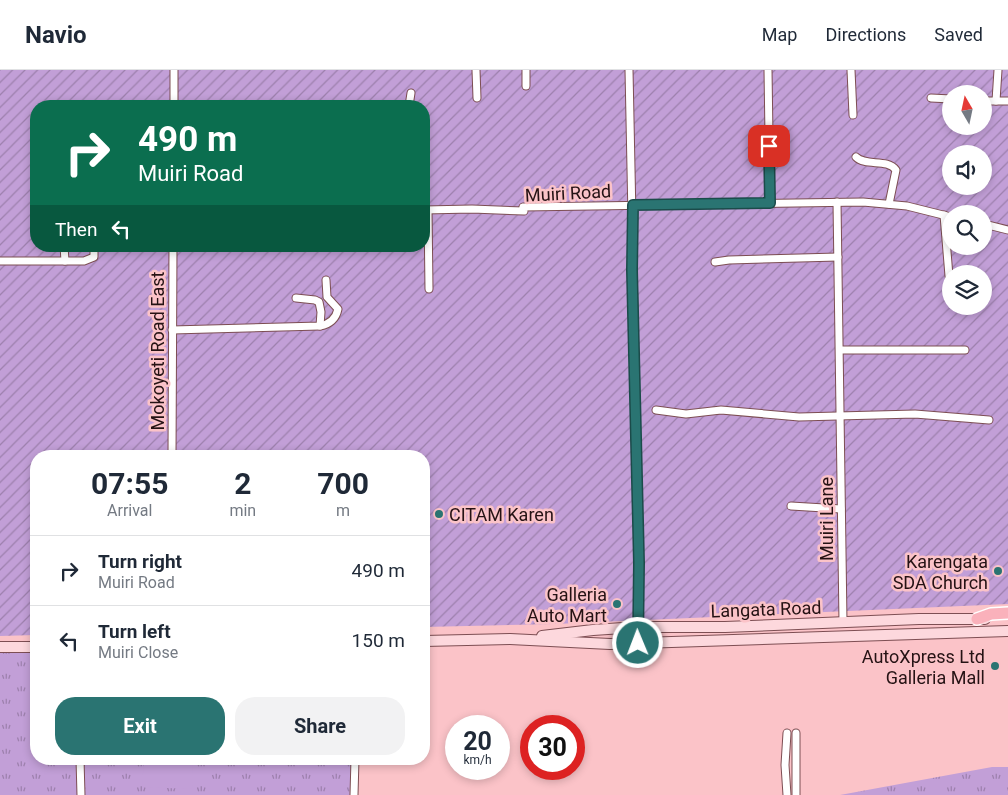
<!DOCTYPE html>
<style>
:root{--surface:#fff;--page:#f2f2f3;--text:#1f2937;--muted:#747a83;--line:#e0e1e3;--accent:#2a7472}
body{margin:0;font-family:Roboto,sans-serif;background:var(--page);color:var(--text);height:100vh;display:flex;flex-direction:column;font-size:19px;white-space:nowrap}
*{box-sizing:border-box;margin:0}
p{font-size:16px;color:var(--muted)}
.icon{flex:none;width:28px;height:28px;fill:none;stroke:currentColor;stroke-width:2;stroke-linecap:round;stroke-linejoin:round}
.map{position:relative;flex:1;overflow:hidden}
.side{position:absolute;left:30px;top:380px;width:400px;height:315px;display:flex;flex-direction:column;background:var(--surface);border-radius:20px;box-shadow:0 2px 8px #0003}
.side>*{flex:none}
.hud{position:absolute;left:30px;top:30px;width:400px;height:152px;border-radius:20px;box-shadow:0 2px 8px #0003;background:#0b6e4f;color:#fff;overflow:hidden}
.needle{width:32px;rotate:351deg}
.tools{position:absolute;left:942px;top:15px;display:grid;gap:10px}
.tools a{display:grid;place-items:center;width:50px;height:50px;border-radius:50%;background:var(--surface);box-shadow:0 2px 8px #0003;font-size:25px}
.speed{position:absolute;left:445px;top:645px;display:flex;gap:10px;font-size:25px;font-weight:700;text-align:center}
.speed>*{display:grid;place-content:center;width:65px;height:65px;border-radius:50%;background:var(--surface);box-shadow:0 2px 8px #0003;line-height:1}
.speed small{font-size:12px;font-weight:400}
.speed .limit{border:8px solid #d22;background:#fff;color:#111}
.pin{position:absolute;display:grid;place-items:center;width:42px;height:42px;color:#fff;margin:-21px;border-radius:10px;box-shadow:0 2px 8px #0006}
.me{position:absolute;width:55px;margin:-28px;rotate:359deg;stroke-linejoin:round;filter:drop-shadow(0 0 4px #0008)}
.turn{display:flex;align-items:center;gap:18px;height:105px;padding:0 25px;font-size:22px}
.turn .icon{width:65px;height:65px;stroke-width:2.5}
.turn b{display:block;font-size:35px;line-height:42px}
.then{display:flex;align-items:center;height:48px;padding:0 25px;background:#0003;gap:10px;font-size:19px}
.eta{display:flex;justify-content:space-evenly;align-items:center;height:85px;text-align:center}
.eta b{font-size:30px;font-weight:700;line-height:35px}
.primary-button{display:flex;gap:10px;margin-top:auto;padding:10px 25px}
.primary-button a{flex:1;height:58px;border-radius:20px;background:var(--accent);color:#fff;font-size:20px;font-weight:700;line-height:58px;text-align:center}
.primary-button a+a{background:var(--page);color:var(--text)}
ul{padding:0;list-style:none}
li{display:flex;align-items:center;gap:15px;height:70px;padding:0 25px;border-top:1px solid var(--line)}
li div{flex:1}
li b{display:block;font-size:19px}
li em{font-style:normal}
header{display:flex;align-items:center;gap:30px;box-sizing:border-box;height:70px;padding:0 25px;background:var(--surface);border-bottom:1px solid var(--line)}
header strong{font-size:24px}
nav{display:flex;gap:28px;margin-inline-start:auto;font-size:18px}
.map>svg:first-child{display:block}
.grass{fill:url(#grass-tufts)}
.garden{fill:url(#garden-furrows);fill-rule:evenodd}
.pitch{fill:#c29fd7}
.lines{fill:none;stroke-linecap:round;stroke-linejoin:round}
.minor-casing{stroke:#7d4e53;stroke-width:9}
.secondary-casing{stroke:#7d4e53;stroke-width:12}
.primary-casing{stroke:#fff;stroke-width:14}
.minor{stroke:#fff;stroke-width:7}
.secondary{stroke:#fdd8dd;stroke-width:10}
.primary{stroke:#fab1bb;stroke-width:11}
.route-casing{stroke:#1b4b4a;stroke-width:12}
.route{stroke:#2a7472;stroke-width:9}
.poi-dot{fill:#2a7472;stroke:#fbc3c8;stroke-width:2}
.labels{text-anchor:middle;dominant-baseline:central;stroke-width:5;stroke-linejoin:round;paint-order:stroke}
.street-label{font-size:18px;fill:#251214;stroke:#fbc3c8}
.poi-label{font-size:18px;fill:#251214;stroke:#fbc3c8;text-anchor:end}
</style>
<header>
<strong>Navio</strong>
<nav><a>Map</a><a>Directions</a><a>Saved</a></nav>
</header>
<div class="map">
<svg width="1008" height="725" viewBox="0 0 1008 725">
<defs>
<pattern id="grass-tufts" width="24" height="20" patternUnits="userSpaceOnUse" patternTransform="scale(1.25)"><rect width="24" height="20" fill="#c29fd7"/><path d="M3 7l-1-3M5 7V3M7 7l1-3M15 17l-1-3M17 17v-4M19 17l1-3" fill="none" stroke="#9d80ad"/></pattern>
<pattern id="garden-furrows" width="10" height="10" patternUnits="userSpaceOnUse" patternTransform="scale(1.25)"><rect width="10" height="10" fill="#c29fd7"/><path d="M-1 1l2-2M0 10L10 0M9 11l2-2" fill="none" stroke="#9d80ad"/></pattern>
</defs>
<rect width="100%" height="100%" fill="#fbc3c8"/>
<g class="grass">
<polygon points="0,583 36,583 36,689 356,689 357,725 0,725"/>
<polygon points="992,697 1008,697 1008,725 840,725"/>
</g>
<path class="garden" d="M0,0H1008V534L555,554L424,557V386H36V565L0,566ZM951,24H984V56H951ZM36,36H424V176H36ZM951,84H984V116H951ZM951,144H984V176H951ZM951,204H984V236H951Z"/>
<polygon class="pitch" points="144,689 193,689 192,719 142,717"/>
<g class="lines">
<defs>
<g id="minor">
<polyline points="174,0 174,36"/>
<polyline points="476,0 477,28"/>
<polyline points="629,0 639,493 638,573"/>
<polyline points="768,0 770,133"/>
<polyline points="851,0 853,45"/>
<polyline points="526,16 526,0"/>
<polyline points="931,28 951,29"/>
<polyline points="984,31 1008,31"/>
<polyline points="996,31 998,0"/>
<polyline points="409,36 411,23"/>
<path d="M856,87C866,97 887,88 896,100L889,134"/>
<path d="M837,132C839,272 841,412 843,552"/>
<polyline points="424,140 472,139 524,141 523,137 863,132 907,136 951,147"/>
<polyline points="428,140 429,219"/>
<polyline points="944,145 949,206"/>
<polyline points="984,154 1008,160"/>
<polyline points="64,176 65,191"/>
<polyline points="0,191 84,191 94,187 94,176"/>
<polyline points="715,192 729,190 838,187"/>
<polyline points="296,228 315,230 319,232 321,242 320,256"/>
<path d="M172,260L320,256C330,254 336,249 338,239L327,227L326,210"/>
<polyline points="840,280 965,280"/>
<polyline points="656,340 686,344 721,340 799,347 915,344 989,350"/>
<polyline points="172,386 173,176"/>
<polyline points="791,436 841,439"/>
<polyline points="80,689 81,725"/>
<polyline points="354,725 355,689"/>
<polyline points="787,725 785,695 787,663"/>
<polyline points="796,725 796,663"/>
</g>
<g id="secondary">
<polyline points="542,566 593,560 638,557 725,557 919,549 985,549"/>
<polyline points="424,571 510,569 610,574 1008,561"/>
<polyline points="0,577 36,577"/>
</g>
<polyline id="primary" points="977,549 991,544 1008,543"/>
</defs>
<use href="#minor" class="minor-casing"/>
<use href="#secondary" class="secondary-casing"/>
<use href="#primary" class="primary-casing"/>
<use href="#minor" class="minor"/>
<use href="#secondary" class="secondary"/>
<use href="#primary" class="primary"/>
</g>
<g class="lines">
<defs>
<polyline id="route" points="638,573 639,493 632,200 633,135 770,133 769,76"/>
</defs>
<use href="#route" class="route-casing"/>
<use href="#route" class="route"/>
</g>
<g class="poi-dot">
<circle cx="439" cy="444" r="5"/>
<circle cx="998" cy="501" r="5"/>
<circle cx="617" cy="534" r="5"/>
<circle cx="995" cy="596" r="5"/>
</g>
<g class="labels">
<g class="street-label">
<text transform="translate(568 123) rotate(-3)">Muiri Road</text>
<text transform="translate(157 281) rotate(-90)">Mokoyeti Road East</text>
<text transform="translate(826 449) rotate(-90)">Muiri Lane</text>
<text transform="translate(766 539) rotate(-2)">Langata Road</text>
</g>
<g class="poi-label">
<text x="449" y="444" text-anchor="start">CITAM Karen</text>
<text x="988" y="491">Karengata<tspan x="988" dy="21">SDA Church</tspan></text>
<text x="607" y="524">Galleria<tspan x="607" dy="21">Auto Mart</tspan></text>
<text x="985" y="586">AutoXpress Ltd<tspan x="985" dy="21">Galleria Mall</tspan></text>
</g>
</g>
</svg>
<div class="tools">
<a><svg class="needle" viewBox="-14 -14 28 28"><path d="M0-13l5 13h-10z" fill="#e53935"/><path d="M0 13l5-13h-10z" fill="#747a83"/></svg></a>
<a><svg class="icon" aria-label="sound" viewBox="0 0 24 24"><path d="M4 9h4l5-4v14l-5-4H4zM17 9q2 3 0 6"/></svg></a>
<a><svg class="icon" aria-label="search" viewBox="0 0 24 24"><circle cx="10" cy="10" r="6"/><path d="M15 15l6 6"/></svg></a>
<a><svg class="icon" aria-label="layers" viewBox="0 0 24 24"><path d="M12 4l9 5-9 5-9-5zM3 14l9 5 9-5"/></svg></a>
</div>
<div class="speed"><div>20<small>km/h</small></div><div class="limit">30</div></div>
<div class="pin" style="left:769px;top:76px;background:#d93025"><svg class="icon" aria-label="arrive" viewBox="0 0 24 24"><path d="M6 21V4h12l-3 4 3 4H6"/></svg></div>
<svg class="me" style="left:638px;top:573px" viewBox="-20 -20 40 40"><circle r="17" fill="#2a7472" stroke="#fff" stroke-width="3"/><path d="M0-11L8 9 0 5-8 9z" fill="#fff"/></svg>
<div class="hud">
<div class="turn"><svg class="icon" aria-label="right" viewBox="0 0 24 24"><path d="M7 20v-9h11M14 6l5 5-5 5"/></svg><div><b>490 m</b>Muiri Road</div></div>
<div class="then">Then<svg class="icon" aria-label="left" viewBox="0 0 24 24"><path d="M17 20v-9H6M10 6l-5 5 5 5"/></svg></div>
</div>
<section class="side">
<div class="eta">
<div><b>07:55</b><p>Arrival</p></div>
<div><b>2</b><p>min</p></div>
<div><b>700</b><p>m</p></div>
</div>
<ul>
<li><svg class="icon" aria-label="right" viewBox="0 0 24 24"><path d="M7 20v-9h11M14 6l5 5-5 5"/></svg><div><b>Turn right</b><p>Muiri Road</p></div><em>490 m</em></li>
<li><svg class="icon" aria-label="left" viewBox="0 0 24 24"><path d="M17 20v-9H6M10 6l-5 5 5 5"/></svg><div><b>Turn left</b><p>Muiri Close</p></div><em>150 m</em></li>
</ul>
<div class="primary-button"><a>Exit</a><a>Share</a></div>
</section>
</div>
